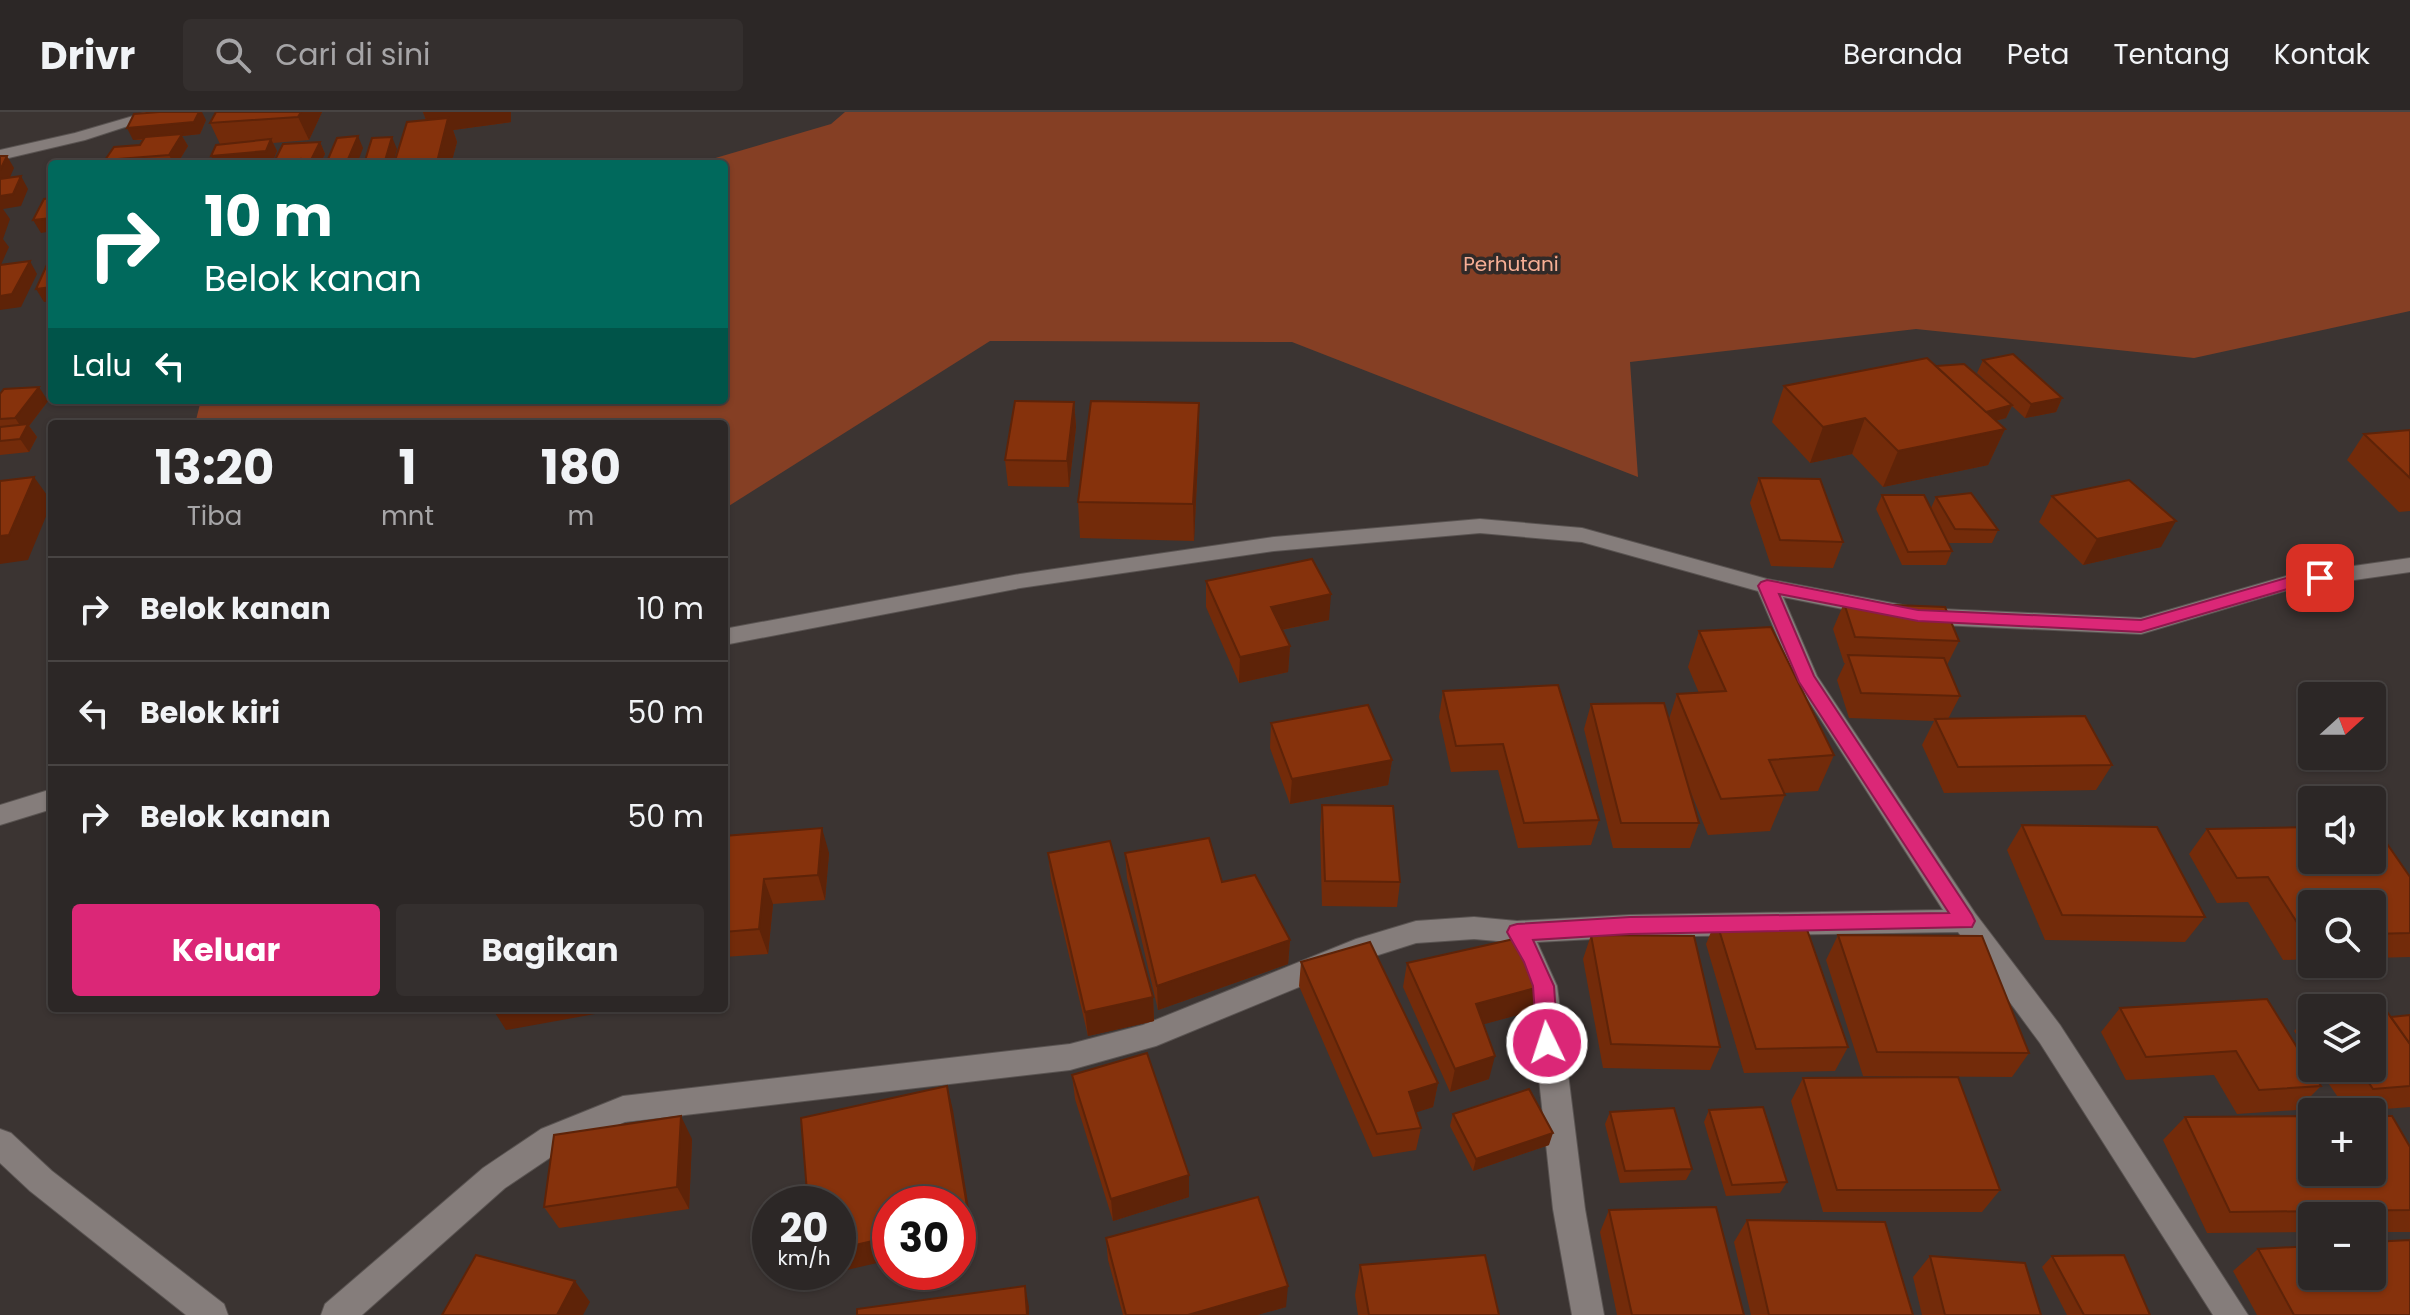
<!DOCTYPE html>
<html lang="id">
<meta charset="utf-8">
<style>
:root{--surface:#2c2726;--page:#342f2e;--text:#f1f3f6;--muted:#a6a5a7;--line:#484443;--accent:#db2777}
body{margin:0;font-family:Poppins,sans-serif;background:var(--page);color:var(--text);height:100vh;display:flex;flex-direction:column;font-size:30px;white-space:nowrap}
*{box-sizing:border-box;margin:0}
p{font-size:26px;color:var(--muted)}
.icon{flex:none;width:44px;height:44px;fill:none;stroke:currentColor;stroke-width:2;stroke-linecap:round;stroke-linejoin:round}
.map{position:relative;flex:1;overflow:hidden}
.sheet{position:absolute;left:48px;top:308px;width:680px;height:592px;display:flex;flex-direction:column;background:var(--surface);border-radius:8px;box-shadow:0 2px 6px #0004,0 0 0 2px var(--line)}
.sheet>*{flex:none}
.hud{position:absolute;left:48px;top:48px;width:680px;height:244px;border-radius:8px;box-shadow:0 2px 6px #0004,0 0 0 2px var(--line);background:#00695c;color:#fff;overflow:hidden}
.needle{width:52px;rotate:69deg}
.fabs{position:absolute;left:2298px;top:570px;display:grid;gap:16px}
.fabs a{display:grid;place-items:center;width:88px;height:88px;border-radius:8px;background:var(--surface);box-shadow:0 2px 6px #0004,0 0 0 2px var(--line);font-size:40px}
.speed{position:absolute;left:752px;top:1074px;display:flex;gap:16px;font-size:40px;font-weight:700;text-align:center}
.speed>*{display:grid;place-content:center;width:104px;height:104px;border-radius:50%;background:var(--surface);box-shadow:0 2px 6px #0004,0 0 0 2px var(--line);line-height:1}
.speed small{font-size:20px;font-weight:400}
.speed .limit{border:12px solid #d22;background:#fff;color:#111}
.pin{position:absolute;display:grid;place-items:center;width:68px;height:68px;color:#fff;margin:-34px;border-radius:16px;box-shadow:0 4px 12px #0006}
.me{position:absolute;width:88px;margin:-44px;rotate:356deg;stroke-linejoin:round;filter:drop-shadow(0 0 6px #0008)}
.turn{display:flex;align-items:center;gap:28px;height:168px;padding:0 24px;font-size:36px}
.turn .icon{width:104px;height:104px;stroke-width:2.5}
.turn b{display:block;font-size:56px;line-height:68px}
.then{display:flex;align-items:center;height:76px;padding:0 24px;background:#0003;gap:16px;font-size:30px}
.eta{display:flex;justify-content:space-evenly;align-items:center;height:136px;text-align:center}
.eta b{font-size:48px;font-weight:700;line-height:56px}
.button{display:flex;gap:16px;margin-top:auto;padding:16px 24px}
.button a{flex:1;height:92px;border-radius:8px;background:var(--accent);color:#fff;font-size:32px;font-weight:700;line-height:92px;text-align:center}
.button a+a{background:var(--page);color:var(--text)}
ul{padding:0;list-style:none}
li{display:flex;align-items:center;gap:24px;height:104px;padding:0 24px;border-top:2px solid var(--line)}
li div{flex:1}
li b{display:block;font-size:30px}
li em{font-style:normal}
header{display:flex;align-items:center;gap:48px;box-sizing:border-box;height:112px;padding:0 40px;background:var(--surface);border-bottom:2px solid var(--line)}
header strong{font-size:38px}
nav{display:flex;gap:44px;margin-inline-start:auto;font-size:28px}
.search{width:560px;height:72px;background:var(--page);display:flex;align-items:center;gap:20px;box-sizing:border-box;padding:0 28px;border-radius:8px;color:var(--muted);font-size:30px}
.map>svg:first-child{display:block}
.green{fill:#853f24}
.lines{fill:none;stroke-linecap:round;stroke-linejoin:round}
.street-casing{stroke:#595351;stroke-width:2}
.street{fill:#857d7b;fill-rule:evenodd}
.wall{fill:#732b0a}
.shaded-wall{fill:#5e2308}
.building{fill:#86320c;stroke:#5e2308;stroke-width:2}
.route{fill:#db2777;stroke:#8e194d;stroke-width:2}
.labels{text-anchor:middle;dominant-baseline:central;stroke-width:7;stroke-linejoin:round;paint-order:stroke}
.far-park-label{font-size:20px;fill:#f7af95;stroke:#312a28}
</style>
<header>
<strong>Drivr</strong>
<div class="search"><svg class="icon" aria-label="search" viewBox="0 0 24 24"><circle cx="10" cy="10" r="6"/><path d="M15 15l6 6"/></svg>Cari di sini</div>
<nav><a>Beranda</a><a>Peta</a><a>Tentang</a><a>Kontak</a></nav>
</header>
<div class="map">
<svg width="2410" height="1203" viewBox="0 0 2410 1203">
<rect width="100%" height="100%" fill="#3b3432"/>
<polygon class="green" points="845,0 2410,0 2410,199 2194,246 1916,217 1630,250 1638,365 1292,230 990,229 724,397 724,312 195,312 201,288 724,288 724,52 695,52 831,12"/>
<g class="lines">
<defs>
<g id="street">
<polygon points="147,0 171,0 85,28 0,48 0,38 75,21"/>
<polygon points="1480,407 1582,416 1767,467 1918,496 2141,506 2290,463 2410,446 2410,460 2291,477 2141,522 1918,512 1783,485 1817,564 1975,801 2060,913 2248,1203 2213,1203 2040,931 1958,820 1630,825 1537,830 1557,874 1585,1097 1604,1203 1572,1203 1553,1097 1529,874 1509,830 1474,827 1416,831 1372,845 1156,934 1070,958 625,1010 563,1037 505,1076 362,1203 321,1203 325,1192 483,1056 541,1017 623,984 1070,932 1143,913 1356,827 1416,809 1474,805 1517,809 1630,803 1943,798 1798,572 1758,479 1582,430 1480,421 1274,439 1020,476 724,533 724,517 1020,462 1274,425"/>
<polygon points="52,677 52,697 0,713 0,693"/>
<polygon points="0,1017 11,1021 52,1059 224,1192 228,1203 186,1203 30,1079 0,1051"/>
</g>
</defs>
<use href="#street" class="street-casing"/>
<use href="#street" class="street"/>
</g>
<g class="wall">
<polygon points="216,0 322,0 309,28 273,31 277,39 272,50 320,30 325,42 320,52 215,52 220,32 210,11"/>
<polygon points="423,0 511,0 511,10 453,18 457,30 451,52 394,52 426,8"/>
<polygon points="206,8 200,22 182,24 188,34 177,52 108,52 105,48 140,33 144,28 133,28"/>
<polygon points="1983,248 2062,286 2056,300 2025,306 2012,294 2006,306 1995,309 2005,317 1988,353 1883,375 1852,342 1810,351 1772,310 1784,274 1936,254 2001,283 1977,261"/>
<polygon points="0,282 48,289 29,314 37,325 29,340 0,343"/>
<polygon points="1074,290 1076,315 1069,375 1008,374 1005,348"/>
<polygon points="2410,318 2410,399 2399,400 2347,348 2364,322"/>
<polygon points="1199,326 1194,429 1080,426 1078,390"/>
<polygon points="1759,366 1843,430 1833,456 1771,454 1750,391"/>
<polygon points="1882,383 1931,396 1936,385 1998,418 1992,431 1948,431 1943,422 1952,439 1946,453 1902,453 1876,397"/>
<polygon points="2052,384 2161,435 2083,453 2039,410"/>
<polygon points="1206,469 1329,508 1282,518 1290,534 1288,560 1239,571 1206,495"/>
<polygon points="1844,491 1959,529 1947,553 1960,584 1948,607 2112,653 2096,678 1944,681 1922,633 1934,609 1849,606 1837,568 1845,551 1844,551 1833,517"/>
<polygon points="1699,519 1834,643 1818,679 1784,681 1785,683 1770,719 1708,723 1690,678 1699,711 1690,736 1613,736 1584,617 1591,592 1669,607 1677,582 1699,581 1688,555"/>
<polygon points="1443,579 1599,708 1591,733 1518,736 1498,658 1451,660 1439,605"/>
<polygon points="1271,611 1392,648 1388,673 1290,692 1270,636"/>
<polygon points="1322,693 1400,770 1397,795 1322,794 1320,718"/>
<polygon points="2022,713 2205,805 2185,830 2045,828 2007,738"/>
<polygon points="2207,717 2410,765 2410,845 2372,846 2372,792 2312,792 2312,847 2283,848 2248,790 2217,791 2189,742"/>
<polygon points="724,724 829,741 825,788 773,792 768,842 724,845"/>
<polygon points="1048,741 1153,885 1154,909 1088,924 1051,767"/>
<polygon points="1125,741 1222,770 1290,828 1288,852 1158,898 1127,766"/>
<polygon points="1716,808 1848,935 1835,959 1744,961 1706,832"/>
<polygon points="1591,823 1720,935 1710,958 1603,956 1583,847"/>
<polygon points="1838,823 2029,941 2012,965 1863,964 1826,848"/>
<polygon points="1301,850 1438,971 1433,995 1416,1000 1421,1016 1416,1038 1373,1045 1299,874"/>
<polygon points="1407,851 1543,874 1536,898 1484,912 1489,967 1450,980 1403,875"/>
<polygon points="2267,887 2321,974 2297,998 2237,1002 2214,963 2126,968 2101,920 2120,896"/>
<polygon points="2380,890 2391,905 2410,903 2410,995 2348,1000 2318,956 2372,956 2372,896 2316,896"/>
<polygon points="2312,900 2312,946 2294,919"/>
<polygon points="1072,963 1189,1063 1189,1085 1113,1109 1075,987"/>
<polygon points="1803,966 2000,1078 1982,1100 1823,1100 1791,989"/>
<polygon points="1709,998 1787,1070 1780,1081 1726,1084 1704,1010"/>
<polygon points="1610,1000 1692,1057 1686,1068 1620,1071 1605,1012"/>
<polygon points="1453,1002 1549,1033 1473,1059 1450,1014"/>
<polygon points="2185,1005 2410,1035 2410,1120 2372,1120 2372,1104 2312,1104 2312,1120 2207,1121 2163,1028"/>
<polygon points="692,1027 689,1097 559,1116 544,1095"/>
<polygon points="1609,1098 1744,1203 1617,1203 1600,1120"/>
<polygon points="1747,1108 1913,1203 1751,1203 1734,1130"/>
<polygon points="1106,1126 1286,1195 1257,1203 1123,1203 1108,1148"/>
<polygon points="2258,1137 2410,1203 2257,1203 2233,1159"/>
<polygon points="1930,1144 2041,1203 1922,1203 1913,1165"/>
<polygon points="2052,1144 2150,1203 2067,1203 2042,1155"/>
<polygon points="1360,1153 1499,1203 1358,1203 1355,1183"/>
</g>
<g class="shaded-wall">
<polygon points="199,0 202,0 206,8 200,22 182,24 188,34 177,52 174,52 169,43 180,24 133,28 127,16"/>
<polygon points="301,0 322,0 309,28 298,5"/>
<polygon points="423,0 511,0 511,10 453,18 457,30 451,52 438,52 431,21"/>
<polygon points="358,24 363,36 357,52 346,52"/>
<polygon points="392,25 397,37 393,52 384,52"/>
<polygon points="271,27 277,39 272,51 215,52 211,44"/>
<polygon points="320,30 325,42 320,52 312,52 311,48"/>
<polygon points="7,44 14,56 7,72 0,72 0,58"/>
<polygon points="21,64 28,77 21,94 3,97 10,107 3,127 9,135 0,155 0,84"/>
<polygon points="52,106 52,119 41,121 33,108"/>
<polygon points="30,149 37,162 21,195 0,198 0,184"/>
<polygon points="52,175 52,189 44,190 36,177"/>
<polygon points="39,275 48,289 29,314 37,325 29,340 20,327 24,319 15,306"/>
<polygon points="2062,286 2056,300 2025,306 2031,292"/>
<polygon points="1074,290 1076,315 1069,375 1067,349"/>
<polygon points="1199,291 1199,326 1194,429 1193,392"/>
<polygon points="2012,293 2006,306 1975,314 1981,301"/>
<polygon points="1865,306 1852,342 1810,351 1823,315"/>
<polygon points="2005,317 1988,353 1883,375 1898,339"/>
<polygon points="34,365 52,390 28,448 0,452 0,424"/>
<polygon points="2176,409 2161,435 2083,453 2097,427"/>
<polygon points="1331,482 1329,508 1270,520 1271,495"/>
<polygon points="1290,534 1288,560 1239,571 1240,545"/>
<polygon points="1392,648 1388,673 1290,692 1292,667"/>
<polygon points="822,716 829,741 825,788 818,763"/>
<polygon points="764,767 773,792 768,842 759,817"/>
<polygon points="1290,828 1288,852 1158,898 1157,874"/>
<polygon points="1543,874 1536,898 1470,916 1476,892"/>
<polygon points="1153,885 1154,909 1088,924 1085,900"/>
<polygon points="492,896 595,896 595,902 506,918"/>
<polygon points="1495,944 1489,967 1450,980 1455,957"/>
<polygon points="1438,971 1433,995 1405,1004 1409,980"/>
<polygon points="947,974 953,998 974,1128 958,1132 958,1109"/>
<polygon points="681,1004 692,1027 689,1097 677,1075"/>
<polygon points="1553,1021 1549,1033 1473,1059 1476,1047"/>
<polygon points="1189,1063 1189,1085 1113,1109 1111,1087"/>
<polygon points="890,1125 890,1148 838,1160 838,1137"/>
<polygon points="820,1160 838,1160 822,1164"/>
<polygon points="575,1169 590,1190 583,1203 557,1203"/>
<polygon points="1025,1174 1029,1195 1029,1203 1027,1203"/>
<polygon points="1288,1174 1286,1195 1257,1203 1188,1203"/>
</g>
<g class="building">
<polygon points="159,0 199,0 194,10 127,16 134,2"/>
<polygon points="216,0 301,0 298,5 210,11"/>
<polygon points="448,6 437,50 394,52 407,10"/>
<polygon points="182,22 169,43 105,48 114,35 140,33 145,25"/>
<polygon points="358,24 346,52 326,52 337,26"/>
<polygon points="392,25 384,52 364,52 372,26"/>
<polygon points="271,27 266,39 211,44 216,33"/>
<polygon points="320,30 311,48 301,49 300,47 274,50 283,32"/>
<polygon points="0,44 7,44 0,58"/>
<polygon points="300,47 298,52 256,52"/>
<polygon points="21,64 13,82 0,84 0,67"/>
<polygon points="52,86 52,106 33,108 44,87"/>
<polygon points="50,146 52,146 52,175 36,177"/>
<polygon points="30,149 12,182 0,184 0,153"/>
<polygon points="2013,242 2062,286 2031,292 1983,248"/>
<polygon points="1927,246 2005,317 1898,339 1865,306 1823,315 1784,274"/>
<polygon points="1964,252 2012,293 1986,300 1936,254"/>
<polygon points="39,275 15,306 0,307 0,282 4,277"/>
<polygon points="1015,289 1074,290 1067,349 1005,348"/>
<polygon points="1091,289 1199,291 1193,392 1078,390"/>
<polygon points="28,312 20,327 0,329 0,315"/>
<polygon points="2410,318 2410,366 2364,322"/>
<polygon points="34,365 9,423 0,424 0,369"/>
<polygon points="1759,366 1820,367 1843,430 1780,428"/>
<polygon points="2129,368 2176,409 2097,427 2052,384"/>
<polygon points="1971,381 1998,418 1955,417 1936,385"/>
<polygon points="1882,383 1924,383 1952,439 1908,440"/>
<polygon points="1312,447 1331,482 1271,495 1290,534 1240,545 1206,469"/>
<polygon points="1844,491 1945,495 1959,529 1855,525"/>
<polygon points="1771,515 1834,643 1769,648 1785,683 1721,687 1677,582 1726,579 1699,519"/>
<polygon points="1848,543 1944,546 1960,584 1861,581"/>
<polygon points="1558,573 1599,708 1524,711 1503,632 1456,634 1443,579"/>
<polygon points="1664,591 1699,711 1621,711 1591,592"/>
<polygon points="1368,593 1392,648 1292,667 1271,611"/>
<polygon points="2085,604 2112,653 1958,655 1935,607"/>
<polygon points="1322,693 1393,694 1400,770 1325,769"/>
<polygon points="2022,713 2157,715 2205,805 2062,803"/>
<polygon points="2372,713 2374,713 2410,765 2410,821 2372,822 2372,792 2312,792 2312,823 2305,823 2268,765 2237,766 2207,717 2312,715 2312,748 2372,748"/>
<polygon points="822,716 818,763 764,767 759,817 724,820 724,724"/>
<polygon points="1209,726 1222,770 1255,763 1290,828 1157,874 1125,741"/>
<polygon points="1110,729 1153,885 1085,900 1048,741"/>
<polygon points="1803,806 1848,935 1756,937 1716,808"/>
<polygon points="1591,823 1694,824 1720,935 1611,932"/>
<polygon points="1838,823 1982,824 2029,941 1877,940"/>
<polygon points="1523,825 1543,874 1476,892 1495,944 1455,957 1407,851"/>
<polygon points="1370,830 1438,971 1409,980 1421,1016 1377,1022 1301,850"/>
<polygon points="2267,887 2321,974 2259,978 2236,939 2146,945 2120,896"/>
<polygon points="2380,890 2410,932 2410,974 2373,977 2359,956 2372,956 2372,896 2317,895"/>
<polygon points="2410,903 2410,932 2391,905"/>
<polygon points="1147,941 1189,1063 1111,1087 1072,963"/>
<polygon points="1958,965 2000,1078 1837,1078 1803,966"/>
<polygon points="947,974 969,1106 958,1109 958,1092 890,1092 890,1125 838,1137 838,1092 808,1092 801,1006"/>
<polygon points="1529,977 1553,1021 1476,1047 1453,1002"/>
<polygon points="1763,995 1787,1070 1732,1073 1709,998"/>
<polygon points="1674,996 1692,1057 1625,1059 1610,1000"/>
<polygon points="681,1004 677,1075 544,1095 554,1023"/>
<polygon points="2312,1004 2312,1060 2372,1060 2372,1004 2392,1004 2410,1035 2410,1098 2230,1100 2185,1005"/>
<polygon points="1258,1085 1288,1174 1188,1203 1126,1203 1106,1126"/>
<polygon points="1716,1095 1744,1203 1632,1203 1609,1098"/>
<polygon points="1747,1108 1885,1110 1913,1203 1769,1203"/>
<polygon points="2410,1128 2410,1203 2294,1203 2258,1137 2312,1134 2312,1164 2372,1164 2372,1130"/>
<polygon points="476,1143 575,1169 557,1203 442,1203"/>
<polygon points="1485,1143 1499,1203 1369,1203 1360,1153"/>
<polygon points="2124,1143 2150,1203 2084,1203 2052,1144"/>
<polygon points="1930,1144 2025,1151 2041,1203 1945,1203"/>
<polygon points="1025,1174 1027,1203 857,1203 857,1197"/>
</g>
<polygon class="route" points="2320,460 2326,462 2328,466 2326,470 2291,476 2141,520 1918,509 1779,482 1814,564 1972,803 1975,809 1972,815 1630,822 1533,828 1554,874 1558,931 1555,938 1547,941 1540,938 1537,931 1533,874 1524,850 1507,820 1510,814 1517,812 1630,805 1949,801 1799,570 1758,474 1761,470 1767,468 1918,498 2141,508 2290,465"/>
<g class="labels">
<g class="far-park-label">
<text x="1511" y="152">Perhutani</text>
</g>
</g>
</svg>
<div class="fabs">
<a><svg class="needle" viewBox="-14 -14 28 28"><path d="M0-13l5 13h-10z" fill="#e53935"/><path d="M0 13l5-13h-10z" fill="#a6a5a7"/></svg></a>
<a><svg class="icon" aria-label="sound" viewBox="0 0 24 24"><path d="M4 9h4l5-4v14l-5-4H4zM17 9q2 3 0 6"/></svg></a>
<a><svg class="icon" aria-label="search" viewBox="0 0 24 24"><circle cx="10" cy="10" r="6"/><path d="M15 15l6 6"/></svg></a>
<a><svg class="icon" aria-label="layers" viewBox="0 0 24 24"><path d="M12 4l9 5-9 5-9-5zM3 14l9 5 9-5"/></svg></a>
<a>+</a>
<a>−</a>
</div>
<div class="speed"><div>20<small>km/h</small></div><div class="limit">30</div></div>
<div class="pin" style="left:2320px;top:466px;background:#d93025"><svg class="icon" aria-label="arrive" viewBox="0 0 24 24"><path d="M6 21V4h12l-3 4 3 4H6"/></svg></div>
<svg class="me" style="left:1547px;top:931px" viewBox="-20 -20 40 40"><circle r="17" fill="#db2777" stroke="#fff" stroke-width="3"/><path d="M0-11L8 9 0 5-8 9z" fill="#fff"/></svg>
<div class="hud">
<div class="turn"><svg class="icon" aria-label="right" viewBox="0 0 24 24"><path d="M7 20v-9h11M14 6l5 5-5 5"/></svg><div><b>10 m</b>Belok kanan</div></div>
<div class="then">Lalu<svg class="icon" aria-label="left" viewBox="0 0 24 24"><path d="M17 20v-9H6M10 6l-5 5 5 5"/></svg></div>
</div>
<section class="sheet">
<div class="eta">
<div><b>13:20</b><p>Tiba</p></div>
<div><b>1</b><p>mnt</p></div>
<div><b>180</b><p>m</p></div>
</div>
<ul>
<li><svg class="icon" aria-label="right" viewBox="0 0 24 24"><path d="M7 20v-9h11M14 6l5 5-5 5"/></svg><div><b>Belok kanan</b></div><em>10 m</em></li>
<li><svg class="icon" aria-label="left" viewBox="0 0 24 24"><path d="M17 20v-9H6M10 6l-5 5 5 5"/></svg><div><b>Belok kiri</b></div><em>50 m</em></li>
<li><svg class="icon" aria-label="right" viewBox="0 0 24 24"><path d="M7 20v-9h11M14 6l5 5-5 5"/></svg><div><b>Belok kanan</b></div><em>50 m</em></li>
</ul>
<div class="button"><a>Keluar</a><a>Bagikan</a></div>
</section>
</div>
